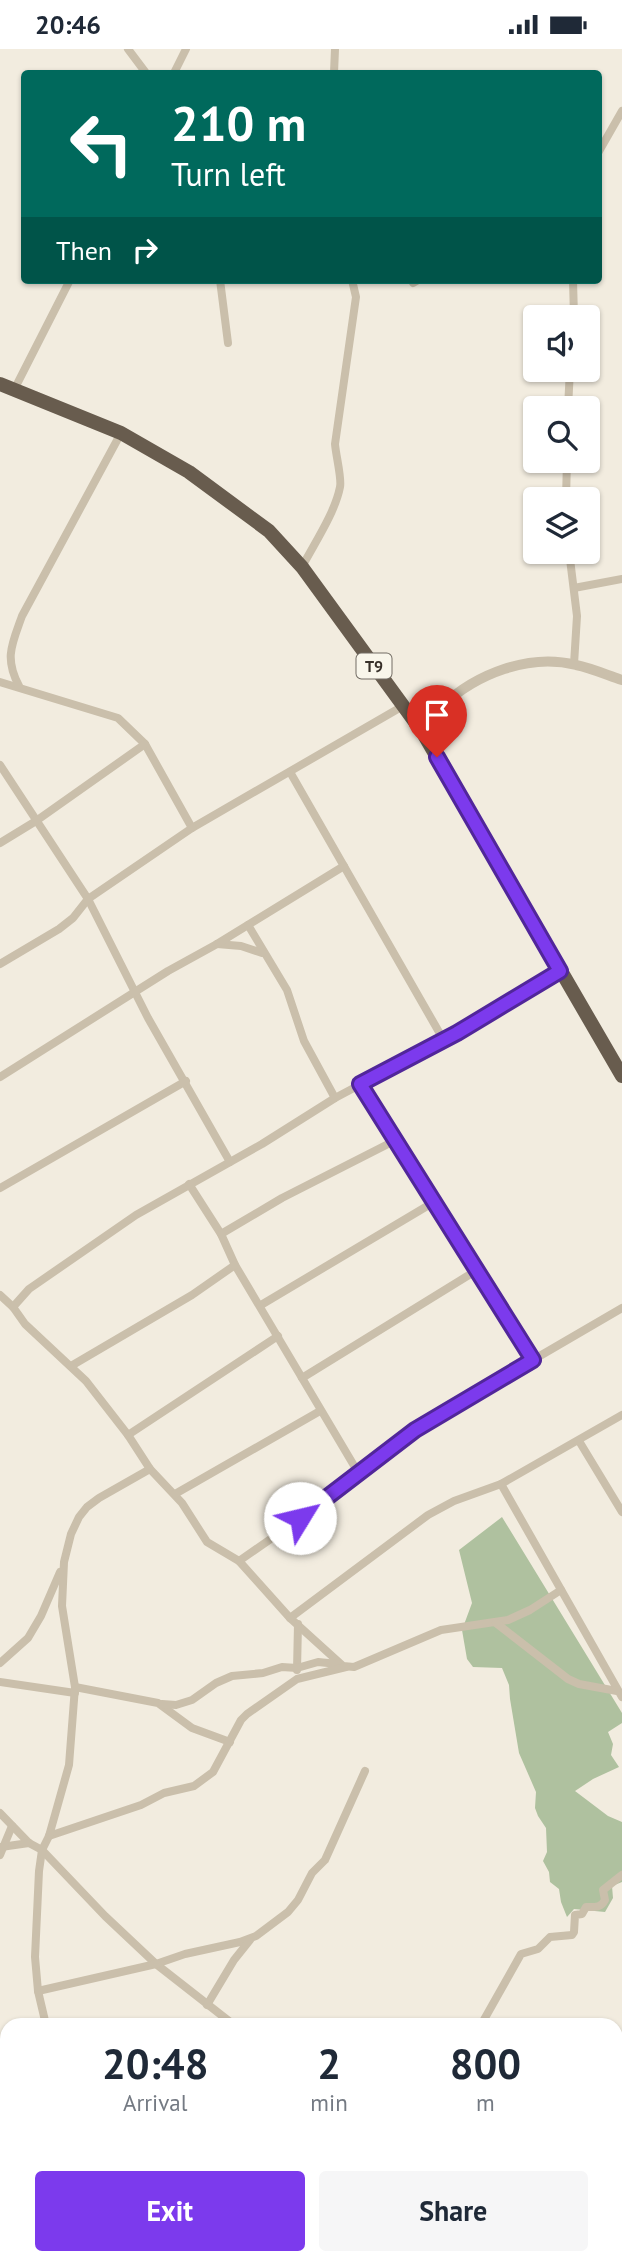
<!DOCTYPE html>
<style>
:root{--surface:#fff;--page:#f6f6f7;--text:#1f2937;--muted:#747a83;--accent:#7c3aed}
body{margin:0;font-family:"PT Sans",sans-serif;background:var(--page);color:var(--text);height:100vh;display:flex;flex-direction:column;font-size:26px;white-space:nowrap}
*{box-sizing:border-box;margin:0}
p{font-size:23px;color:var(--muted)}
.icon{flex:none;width:38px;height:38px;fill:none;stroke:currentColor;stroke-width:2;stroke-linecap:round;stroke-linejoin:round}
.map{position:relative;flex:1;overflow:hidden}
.drawer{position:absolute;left:0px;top:1969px;width:623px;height:247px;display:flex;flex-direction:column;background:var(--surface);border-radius:21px 21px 0 0;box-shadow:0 2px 5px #0004}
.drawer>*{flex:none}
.banner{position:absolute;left:21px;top:21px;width:581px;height:214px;border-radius:7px;box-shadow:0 2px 5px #0004;background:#00695c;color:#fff;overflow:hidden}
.fabs{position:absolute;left:523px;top:256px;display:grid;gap:14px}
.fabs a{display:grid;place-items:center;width:77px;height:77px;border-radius:7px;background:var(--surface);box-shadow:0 2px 5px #0004;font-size:35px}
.pin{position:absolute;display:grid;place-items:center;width:60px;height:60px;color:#fff;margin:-72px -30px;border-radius:50% 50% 50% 0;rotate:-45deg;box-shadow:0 0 7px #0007}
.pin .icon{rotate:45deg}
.me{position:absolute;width:77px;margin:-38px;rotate:54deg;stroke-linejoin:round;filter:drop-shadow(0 0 5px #0008)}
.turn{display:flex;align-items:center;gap:24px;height:147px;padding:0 35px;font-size:32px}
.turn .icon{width:91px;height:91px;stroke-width:2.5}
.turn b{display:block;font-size:49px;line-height:60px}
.then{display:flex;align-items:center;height:66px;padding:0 35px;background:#0003;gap:14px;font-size:26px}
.eta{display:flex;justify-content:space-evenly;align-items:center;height:119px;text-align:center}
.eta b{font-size:42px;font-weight:700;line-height:49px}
.action{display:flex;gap:14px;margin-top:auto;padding:14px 35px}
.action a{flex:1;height:80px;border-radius:7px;background:var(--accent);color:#fff;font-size:28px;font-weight:700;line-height:80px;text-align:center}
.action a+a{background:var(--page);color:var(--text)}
.status{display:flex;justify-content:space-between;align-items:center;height:49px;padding:0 35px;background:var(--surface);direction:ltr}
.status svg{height:19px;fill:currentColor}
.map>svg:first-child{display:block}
.green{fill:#afc19f}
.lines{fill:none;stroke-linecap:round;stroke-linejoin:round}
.minor{stroke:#cabfab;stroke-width:8}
.tertiary{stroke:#cabfab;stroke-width:10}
.trunk{stroke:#685c4e;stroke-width:14}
.route-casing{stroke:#51269a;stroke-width:18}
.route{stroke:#7c3aed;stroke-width:12}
.labels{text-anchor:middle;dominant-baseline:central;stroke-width:5;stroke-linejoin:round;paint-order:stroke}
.shield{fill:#f9f6eb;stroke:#726c64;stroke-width:2}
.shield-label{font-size:16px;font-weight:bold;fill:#38312a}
</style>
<div class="status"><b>20:46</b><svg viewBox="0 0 49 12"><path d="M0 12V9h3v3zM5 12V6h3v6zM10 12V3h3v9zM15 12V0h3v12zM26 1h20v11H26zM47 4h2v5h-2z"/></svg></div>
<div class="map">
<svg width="622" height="2214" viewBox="0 0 622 2214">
<rect width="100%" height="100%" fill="#f2ecdf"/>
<polygon class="green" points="502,1468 622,1664 622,1674 608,1683 613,1695 611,1706 619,1718 593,1730 575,1742 608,1767 622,1773 622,1833 612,1837 613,1849 605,1863 574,1860 567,1868 561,1853 559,1840 550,1833 549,1823 543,1812 547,1803 546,1779 538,1767 535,1759 536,1743 519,1704 510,1650 509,1636 502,1619 473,1618 467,1610 462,1581 472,1554 459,1501"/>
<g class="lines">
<g class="minor">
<polyline points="128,0 146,24"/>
<polyline points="174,24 186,0"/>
<polyline points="334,24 335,0"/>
<polyline points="598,104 622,62"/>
<polyline points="220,231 228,294"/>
<polyline points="573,231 574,268"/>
<polyline points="413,234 418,231"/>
<polyline points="14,341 70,231"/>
<polyline points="568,359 570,320"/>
<polyline points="566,450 567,411"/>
<polyline points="569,502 577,567 574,615"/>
<path d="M302,518C314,495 335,464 340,438C342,430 336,407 335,395L356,248L352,231"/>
<polyline points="574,539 622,530"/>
<polyline points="0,633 118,669 145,695 192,779 403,657"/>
<path d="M19,637C4,609 12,595 22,567L121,384"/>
<polyline points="0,716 88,850 148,969 230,1113"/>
<polyline points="290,723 443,990"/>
<polyline points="0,794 36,772 145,695"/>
<polyline points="248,876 287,941 304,992 335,1049"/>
<polyline points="217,895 241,897 262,904"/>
<polyline points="0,915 59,880 73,869 88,850 192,779"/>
<polyline points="0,1028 168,922 217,895 344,817"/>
<polyline points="360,1035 533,1310"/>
<polyline points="189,1135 221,1185 235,1216 359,1425"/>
<polyline points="0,1139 186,1032"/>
<polyline points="221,1185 282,1149 396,1091"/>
<polyline points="0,1246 13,1258 25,1275 86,1332 128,1386 150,1420 182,1454 207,1493 239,1512 290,1569 343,1617 354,1618 441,1581 508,1571 530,1561 561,1541"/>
<polyline points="261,1256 434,1153"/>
<polyline points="13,1258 29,1240 136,1166 262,1095 335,1049 457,984 560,922"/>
<polyline points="71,1317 192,1246 235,1216"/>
<polyline points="302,1329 477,1221"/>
<polyline points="128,1386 278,1287"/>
<polyline points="579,1392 622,1463"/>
<polyline points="501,1435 622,1648"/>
<polyline points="175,1445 320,1362"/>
<polyline points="239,1512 321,1455 430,1371 622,1259"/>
<polyline points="290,1569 428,1466 454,1452 501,1435 622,1366"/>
<polyline points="496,1574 568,1630 579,1635 617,1642"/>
<polyline points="0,1614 28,1589 41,1567 60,1523"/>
<polyline points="297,1621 298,1575"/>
<polyline points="0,1633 75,1644"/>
<polyline points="75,1638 158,1654 192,1679 230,1693"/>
<polyline points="162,1655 176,1656 192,1651 216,1634 232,1627 263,1624 282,1618 297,1619 318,1613 338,1615"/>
<polyline points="0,1764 29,1794 42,1801 105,1867 156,1915 234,1976"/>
<polyline points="49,1787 141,1756 164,1744 194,1737 213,1723 241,1671 247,1665 297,1630 346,1618"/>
<polyline points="1,1798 29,1794"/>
<polyline points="0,1806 12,1777"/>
<polyline points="38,1942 156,1915 185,1905 240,1893 256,1887 288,1863 298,1851 312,1824 325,1811 365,1722"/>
<polyline points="207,1956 234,1911 250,1891"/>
<polyline points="46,1976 38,1942 35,1908 39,1822 42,1801 49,1787 69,1716 75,1638 62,1557 64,1513 71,1485 79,1468 87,1458 99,1449 150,1420"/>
<path d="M481,1976L521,1905L538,1900L550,1888L572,1886L574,1883L575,1866L582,1865L586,1858C595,1858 601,1859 605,1851L603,1841L622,1826"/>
<polyline points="616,2030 622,2027"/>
<polyline points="616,2144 622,2146"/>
<polyline points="83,2208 84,2214"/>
<polyline points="256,2214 267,2208"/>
</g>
<path class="tertiary" d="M423,684C429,675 434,664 442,657C476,625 529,604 576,616C591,619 607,626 622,631"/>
<polyline class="trunk" points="0,335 121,384 189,423 269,482 302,518 423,684 622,1027"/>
</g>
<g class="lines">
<defs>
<polyline id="route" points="300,1469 415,1381 533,1311 360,1035 457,984 560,922 437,708"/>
</defs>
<use href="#route" class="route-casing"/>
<use href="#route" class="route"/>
</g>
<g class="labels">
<rect class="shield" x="356.5" y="604.5" width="35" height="25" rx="5"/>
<g class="shield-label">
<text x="374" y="617">T9</text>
</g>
</g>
</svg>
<div class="fabs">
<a><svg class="icon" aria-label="sound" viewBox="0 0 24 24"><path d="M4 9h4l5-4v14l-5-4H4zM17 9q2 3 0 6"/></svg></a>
<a><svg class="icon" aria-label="search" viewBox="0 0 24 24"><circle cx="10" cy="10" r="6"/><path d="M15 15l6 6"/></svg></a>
<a><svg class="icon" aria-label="layers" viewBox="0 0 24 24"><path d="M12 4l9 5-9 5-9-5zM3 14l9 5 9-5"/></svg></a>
</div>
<div class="pin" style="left:437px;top:708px;background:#d93025"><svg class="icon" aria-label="arrive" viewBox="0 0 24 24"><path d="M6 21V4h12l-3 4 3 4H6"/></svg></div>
<svg class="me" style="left:300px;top:1469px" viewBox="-20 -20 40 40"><circle r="19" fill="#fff"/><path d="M0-13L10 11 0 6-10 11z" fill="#7c3aed"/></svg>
<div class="banner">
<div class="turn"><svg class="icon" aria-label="left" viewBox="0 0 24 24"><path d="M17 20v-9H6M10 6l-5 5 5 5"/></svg><div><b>210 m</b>Turn left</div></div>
<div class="then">Then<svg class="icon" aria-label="right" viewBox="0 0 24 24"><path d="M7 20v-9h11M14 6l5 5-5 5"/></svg></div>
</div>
<section class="drawer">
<div class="eta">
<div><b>20:48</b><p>Arrival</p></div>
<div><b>2</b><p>min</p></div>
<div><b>800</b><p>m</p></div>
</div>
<div class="action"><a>Exit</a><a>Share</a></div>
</section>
</div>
